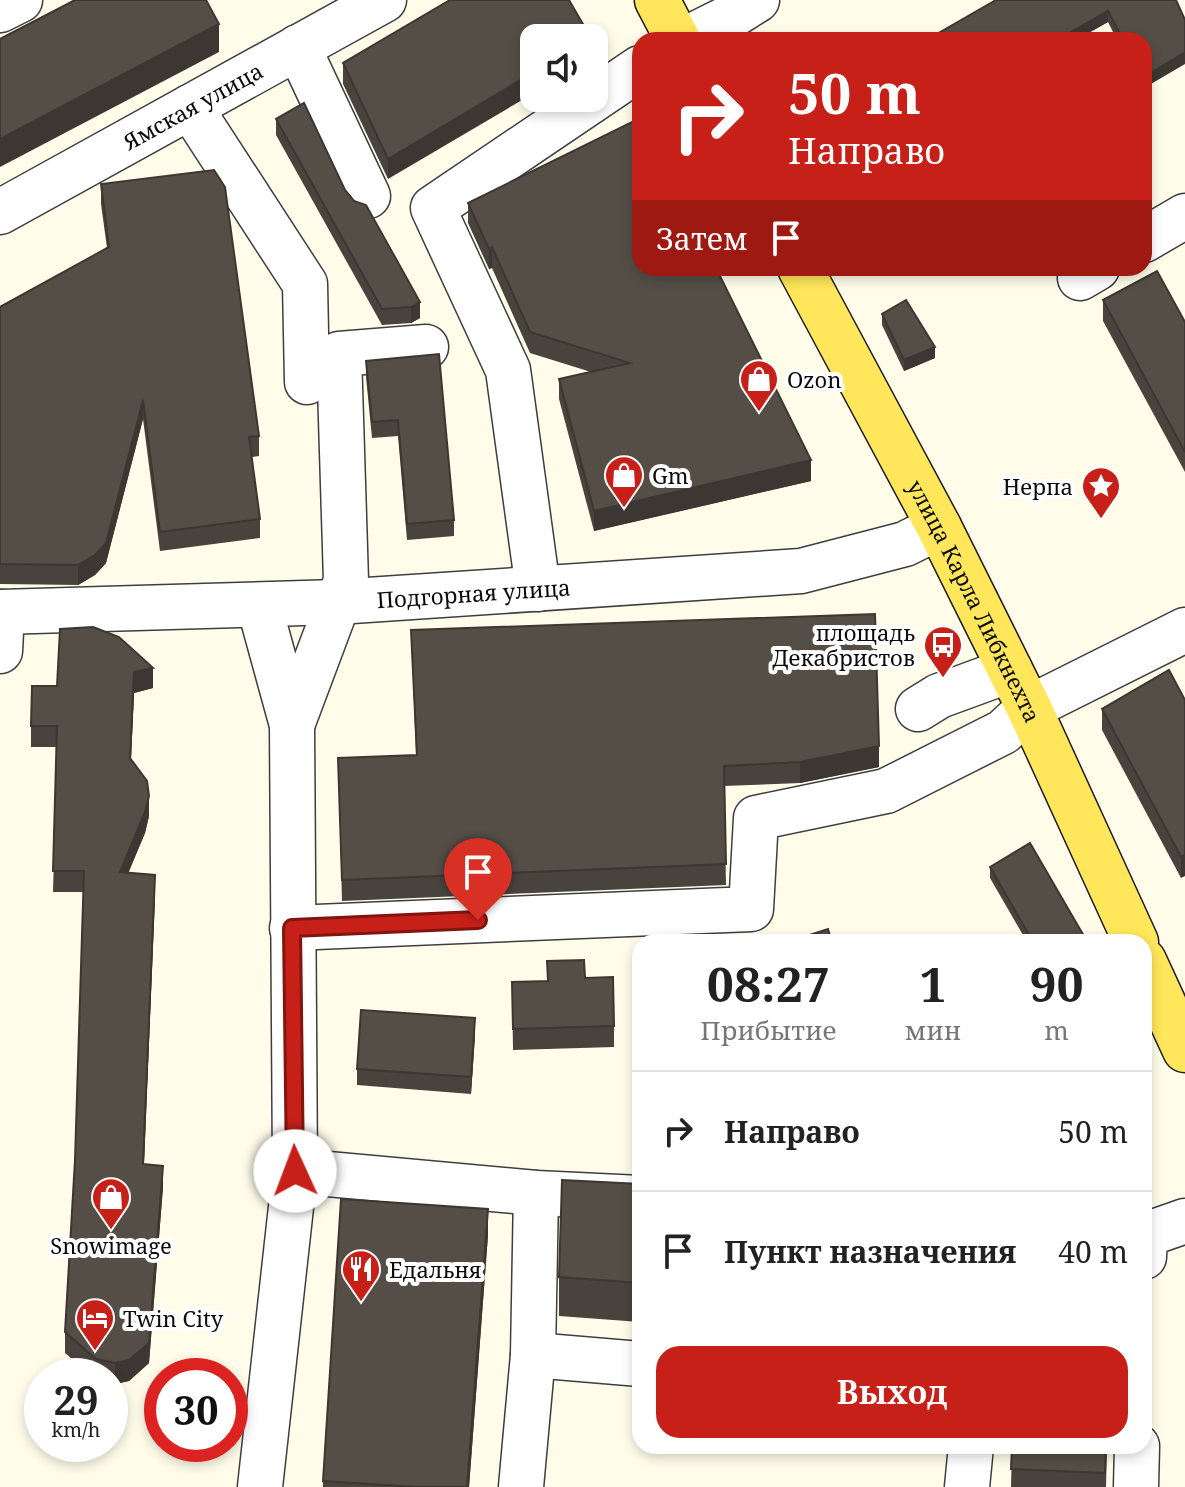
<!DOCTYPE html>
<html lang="ru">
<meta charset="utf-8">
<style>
:root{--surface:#fff;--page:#f2f2f2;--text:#222;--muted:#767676;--line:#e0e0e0;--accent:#c72018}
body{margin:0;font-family:"Noto Serif",serif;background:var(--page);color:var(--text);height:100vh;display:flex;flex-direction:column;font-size:30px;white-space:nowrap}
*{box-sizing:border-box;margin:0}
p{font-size:26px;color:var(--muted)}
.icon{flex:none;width:44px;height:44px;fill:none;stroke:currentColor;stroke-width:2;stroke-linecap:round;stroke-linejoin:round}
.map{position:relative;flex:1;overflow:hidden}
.panel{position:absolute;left:632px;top:934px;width:520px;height:520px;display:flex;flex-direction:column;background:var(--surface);border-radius:24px;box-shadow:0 4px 12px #0003}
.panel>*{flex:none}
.banner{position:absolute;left:632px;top:32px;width:520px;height:244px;border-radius:24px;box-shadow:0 4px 12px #0003;background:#c72018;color:#fff;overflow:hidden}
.buttons{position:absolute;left:520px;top:24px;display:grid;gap:16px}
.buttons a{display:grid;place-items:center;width:88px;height:88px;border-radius:16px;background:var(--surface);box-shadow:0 4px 12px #0003;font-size:40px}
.speed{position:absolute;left:24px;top:1358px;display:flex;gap:16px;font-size:40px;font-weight:700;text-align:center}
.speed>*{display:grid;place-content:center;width:104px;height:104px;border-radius:50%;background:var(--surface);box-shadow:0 4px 12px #0003;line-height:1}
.speed small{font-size:20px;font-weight:400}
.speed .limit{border:12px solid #d22;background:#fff;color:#111}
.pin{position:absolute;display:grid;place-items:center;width:68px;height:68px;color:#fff;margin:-82px -34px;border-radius:50% 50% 50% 0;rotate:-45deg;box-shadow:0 0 8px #0007}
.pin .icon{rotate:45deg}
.me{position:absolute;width:88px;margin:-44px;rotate:358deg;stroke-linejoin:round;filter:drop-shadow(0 0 6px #0008)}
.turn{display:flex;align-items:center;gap:28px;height:168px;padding:0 24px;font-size:36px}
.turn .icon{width:104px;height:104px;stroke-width:2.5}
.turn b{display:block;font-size:56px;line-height:68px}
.then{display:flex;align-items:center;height:76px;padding:0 24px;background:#0003;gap:16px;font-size:30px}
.eta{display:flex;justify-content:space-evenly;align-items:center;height:136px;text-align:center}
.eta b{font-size:48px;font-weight:700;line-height:56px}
.cta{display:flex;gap:16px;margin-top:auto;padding:16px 24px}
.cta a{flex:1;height:92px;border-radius:24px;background:var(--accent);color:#fff;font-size:32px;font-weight:700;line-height:92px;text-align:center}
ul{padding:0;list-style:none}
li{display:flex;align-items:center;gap:24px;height:120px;padding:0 24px;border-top:2px solid var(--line)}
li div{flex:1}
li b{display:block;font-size:30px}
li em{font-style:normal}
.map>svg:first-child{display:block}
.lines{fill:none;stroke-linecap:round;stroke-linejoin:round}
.minor-casing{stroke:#3e3e3e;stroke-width:47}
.major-casing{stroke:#1c1c1c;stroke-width:47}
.minor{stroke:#fff;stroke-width:44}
.major{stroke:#ffe65a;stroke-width:44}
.wall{fill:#49433d}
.shaded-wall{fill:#3c3732}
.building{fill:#554e47;stroke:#3c3732;stroke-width:2}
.route-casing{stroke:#811510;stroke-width:20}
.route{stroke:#c72018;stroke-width:14}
.labels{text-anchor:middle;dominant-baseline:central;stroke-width:8;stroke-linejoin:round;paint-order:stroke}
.street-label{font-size:22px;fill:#0b0b0b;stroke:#fff}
.poi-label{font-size:22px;fill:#0b0b0b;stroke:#fff;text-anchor:start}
</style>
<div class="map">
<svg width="1185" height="1487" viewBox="0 0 1185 1487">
<rect width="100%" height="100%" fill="#fffdea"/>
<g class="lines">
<defs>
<g id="minor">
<polyline points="0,10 20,0"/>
<polyline points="684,40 730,17 757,0"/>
<polyline points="298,47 368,196"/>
<polyline points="190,107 305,284 307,382"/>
<path id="s1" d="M0,212L384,0"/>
<polyline points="1144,240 1185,216"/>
<polyline points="1080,278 1097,268"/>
<polyline points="538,589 508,370 433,208 640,68"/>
<polyline points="259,605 292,725 295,1171 260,1487"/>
<path id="s2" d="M0,612L337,602L801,571L905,544L939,527"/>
<polyline points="0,651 2,612"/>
<polyline points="918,709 939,696 1010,670"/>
<polyline points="292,725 346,581 339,354 426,347"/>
<polyline points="292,928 751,909 756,818 886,791 1003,732 1029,708 1185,630"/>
<polyline points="295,1171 536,1193 640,1198"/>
<polyline points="1144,1257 1145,1235 1185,1221"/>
<polyline points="533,1355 640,1364"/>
<polyline points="521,1487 533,1355 536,1193"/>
<polyline points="967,1487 971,1446"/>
<polyline points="1136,1487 1137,1446"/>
</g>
<g id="major">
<polyline points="657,0 678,40"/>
<path id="s3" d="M800,268L939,527L1029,708L1136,942"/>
<polyline points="1144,961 1185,1050"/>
</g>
</defs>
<use href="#minor" class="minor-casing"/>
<use href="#major" class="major-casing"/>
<use href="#minor" class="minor"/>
<use href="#major" class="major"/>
</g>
<g class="wall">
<polygon points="450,0 388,179 343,84 343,63"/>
<polygon points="1176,0 1144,40 1117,40 1108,22 1076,40 935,40 935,35"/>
<polygon points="276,119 345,190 420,318 411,323 382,325 276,135"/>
<polygon points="101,184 259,436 259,456 252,457 260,519 260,538 160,551 143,419 106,563 95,575 78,585 0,584 0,307 107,248 101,204"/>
<polygon points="468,203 811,481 594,531 559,399 559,379 591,372 530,353 492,268 489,269 468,223"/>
<polygon points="1103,300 1185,322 1185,472 1103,321"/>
<polygon points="882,314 935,358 904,371 882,325"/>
<polygon points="366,361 454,520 454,536 407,540 398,436 372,438 366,377"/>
<polygon points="411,630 879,767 800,783 724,786 726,885 342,901 338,758 416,755"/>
<polygon points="57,686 153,688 134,693 131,760 149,816 145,833 128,873 155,896 144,1164 163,1187 149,1363 129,1381 115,1384 110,1383 110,1376 92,1376 65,1353 65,1332 75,1160 83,892 53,892 57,747 31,747 31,726"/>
<polygon points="1185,700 1181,878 1102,730 1102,709"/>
<polygon points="990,867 1085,942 1027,942 990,878"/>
<polygon points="585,978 614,1026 614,1047 513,1050 512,982 547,981"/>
<polygon points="475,1035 471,1094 357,1085 357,1069"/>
<polygon points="640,1184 640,1322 559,1316 559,1277"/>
<polygon points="488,1235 469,1487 323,1487 323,1481"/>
<polygon points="1012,1446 1107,1446 1106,1487 1011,1487"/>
</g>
<g class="shaded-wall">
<polygon points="1108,11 1108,22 1076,40 1057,40"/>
<polygon points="219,24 219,52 0,167 0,139"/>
<polygon points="1185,52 1185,64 1144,88 1144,77"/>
<polygon points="534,72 534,93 388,179 388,159"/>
<polygon points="492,247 492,268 489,269 489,249"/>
<polygon points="420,302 420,318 411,323 411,307"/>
<polygon points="935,347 935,358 904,371 904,360"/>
<polygon points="143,400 143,419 106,563 95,575 78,585 78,565"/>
<polygon points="811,460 811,481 594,531 594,511"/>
<polygon points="153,668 153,688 134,693 130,779 134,672"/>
<polygon points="879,746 879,767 800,783 800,762"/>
<polygon points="149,796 149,816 145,833 120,893 120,872"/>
<polygon points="1185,855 1185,876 1181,878 1181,857"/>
<polygon points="155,875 155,896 143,1185 143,1164"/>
<polygon points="475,1018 475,1035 471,1094 471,1077"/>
<polygon points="163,1166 163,1187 149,1363 129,1381 115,1384 115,1363"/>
<polygon points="488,1209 488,1235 469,1487 467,1487"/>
</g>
<g class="building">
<polygon points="75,0 206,0 219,24 0,139 0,39"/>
<polygon points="450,0 569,0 591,38 534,38 534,72 388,159 343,63"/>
<polygon points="996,0 1176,0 1185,20 1185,52 1144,77 1144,40 1123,40 1108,11 1057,40 938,40 935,35"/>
<polygon points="304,103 345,190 354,201 366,205 420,302 411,307 382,309 276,119"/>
<polygon points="640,118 640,268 716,268 811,460 594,511 559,379 630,363 530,332 492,247 489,249 468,203"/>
<polygon points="214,170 225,187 259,436 249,437 260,519 160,532 143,400 106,543 95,555 78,565 0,564 0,307 109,247 101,184"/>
<polygon points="1157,271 1185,322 1185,452 1103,300"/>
<polygon points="906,300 935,347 904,360 882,314"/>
<polygon points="439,354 454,520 407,524 398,420 372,422 366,361"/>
<polygon points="875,614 879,746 800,762 724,766 726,864 342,880 338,758 417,755 411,630"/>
<polygon points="93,627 119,637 153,668 134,672 130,758 147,781 149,796 145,812 120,872 155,875 143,1164 163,1166 149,1343 129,1360 115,1363 96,1359 65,1332 75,1160 84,871 53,871 57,726 31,726 32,686 57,686 60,629"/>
<polygon points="1169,670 1185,700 1185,855 1181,857 1102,709"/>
<polygon points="1030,843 1085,938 1078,942 1033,942 990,867"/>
<polygon points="828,929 832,942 788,942"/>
<polygon points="584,960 585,978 613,977 614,1026 513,1029 512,982 548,981 547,961"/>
<polygon points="361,1010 475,1018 471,1077 357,1069"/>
<polygon points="562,1180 640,1184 640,1283 559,1277"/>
<polygon points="341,1199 488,1209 467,1487 417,1487 323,1481"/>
<polygon points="1012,1446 1106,1446 1105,1473 1011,1469"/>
</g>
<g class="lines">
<defs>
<polyline id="route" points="295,1171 292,928 478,920"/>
</defs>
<use href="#route" class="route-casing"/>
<use href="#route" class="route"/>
</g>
<defs>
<symbol id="shop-pin" viewBox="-11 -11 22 30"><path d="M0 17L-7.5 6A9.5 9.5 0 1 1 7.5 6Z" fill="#c72018" stroke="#fff"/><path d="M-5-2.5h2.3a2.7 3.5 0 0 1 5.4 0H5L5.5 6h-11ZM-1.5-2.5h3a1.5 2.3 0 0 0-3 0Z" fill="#fff"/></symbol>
<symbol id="sight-pin" viewBox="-11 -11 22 30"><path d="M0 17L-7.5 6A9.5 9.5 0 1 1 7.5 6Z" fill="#c72018" stroke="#fff"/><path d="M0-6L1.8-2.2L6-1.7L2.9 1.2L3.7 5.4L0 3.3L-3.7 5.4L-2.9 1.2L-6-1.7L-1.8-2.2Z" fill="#fff"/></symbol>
<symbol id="bus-pin" viewBox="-11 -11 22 30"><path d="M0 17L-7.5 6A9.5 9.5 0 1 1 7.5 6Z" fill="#c72018" stroke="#fff"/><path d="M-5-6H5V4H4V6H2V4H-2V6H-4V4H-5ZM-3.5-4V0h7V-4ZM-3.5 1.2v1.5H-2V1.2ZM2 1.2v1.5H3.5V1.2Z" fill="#fff"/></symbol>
<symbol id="restaurant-pin" viewBox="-11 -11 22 30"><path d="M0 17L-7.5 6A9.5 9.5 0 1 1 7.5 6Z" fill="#c72018" stroke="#fff"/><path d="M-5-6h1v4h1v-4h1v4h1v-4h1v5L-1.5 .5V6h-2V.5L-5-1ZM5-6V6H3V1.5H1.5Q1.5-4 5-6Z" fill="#fff"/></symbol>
<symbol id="hotel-pin" viewBox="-11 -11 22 30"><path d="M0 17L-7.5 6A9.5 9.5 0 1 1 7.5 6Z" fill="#c72018" stroke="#fff"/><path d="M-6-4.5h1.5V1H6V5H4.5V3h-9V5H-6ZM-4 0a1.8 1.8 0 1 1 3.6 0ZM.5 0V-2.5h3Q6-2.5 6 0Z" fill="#fff"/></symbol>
</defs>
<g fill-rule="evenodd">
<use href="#shop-pin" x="737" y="357" width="44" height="60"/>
<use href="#shop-pin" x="602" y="453" width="44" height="60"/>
<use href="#sight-pin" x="1079" y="464" width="44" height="60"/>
<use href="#bus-pin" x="921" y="623" width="44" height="60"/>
<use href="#shop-pin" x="89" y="1175" width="44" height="60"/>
<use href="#restaurant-pin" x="339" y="1247" width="44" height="60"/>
<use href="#hotel-pin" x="73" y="1296" width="44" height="60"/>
</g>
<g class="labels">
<g class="street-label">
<text stroke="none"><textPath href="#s1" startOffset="220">Ямская улица</textPath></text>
<text stroke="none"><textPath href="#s2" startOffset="474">Подгорная улица</textPath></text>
<text stroke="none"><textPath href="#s3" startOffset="376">улица Карла Либкнехта</textPath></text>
</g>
<g class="poi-label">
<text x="787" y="379">Ozon</text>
<text x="652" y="475">Gm</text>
<text x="1073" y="486" text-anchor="end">Нерпа</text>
<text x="915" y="632" text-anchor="end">площадь<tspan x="915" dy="25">Декабристов</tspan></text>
<text x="111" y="1245" text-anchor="middle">Snowimage</text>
<text x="389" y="1269">Едальня</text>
<text x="123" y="1318">Twin Сity</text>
</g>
</g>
</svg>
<div class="buttons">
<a><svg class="icon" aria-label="sound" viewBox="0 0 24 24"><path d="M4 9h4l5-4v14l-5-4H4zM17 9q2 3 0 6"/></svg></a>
</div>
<div class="speed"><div>29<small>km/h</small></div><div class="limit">30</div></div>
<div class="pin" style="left:478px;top:920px;background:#d93025"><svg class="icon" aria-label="arrive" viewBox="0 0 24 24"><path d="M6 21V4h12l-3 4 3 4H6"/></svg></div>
<svg class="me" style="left:295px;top:1171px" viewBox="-20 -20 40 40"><circle r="19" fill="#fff"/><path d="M0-13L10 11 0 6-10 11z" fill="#c72018"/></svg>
<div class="banner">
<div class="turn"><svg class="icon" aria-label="right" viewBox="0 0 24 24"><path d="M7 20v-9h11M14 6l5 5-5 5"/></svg><div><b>50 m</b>Направо</div></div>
<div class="then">Затем<svg class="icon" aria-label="arrive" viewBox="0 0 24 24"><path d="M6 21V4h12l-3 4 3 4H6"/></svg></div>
</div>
<section class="panel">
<div class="eta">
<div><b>08:27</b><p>Прибытие</p></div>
<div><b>1</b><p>мин</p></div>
<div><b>90</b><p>m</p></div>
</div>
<ul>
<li><svg class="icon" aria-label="right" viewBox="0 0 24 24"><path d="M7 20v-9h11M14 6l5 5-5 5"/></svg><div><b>Направо</b></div><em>50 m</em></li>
<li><svg class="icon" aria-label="arrive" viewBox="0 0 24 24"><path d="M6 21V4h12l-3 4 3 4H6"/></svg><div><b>Пункт назначения</b></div><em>40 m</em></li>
</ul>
<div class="cta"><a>Выход</a></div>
</section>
</div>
